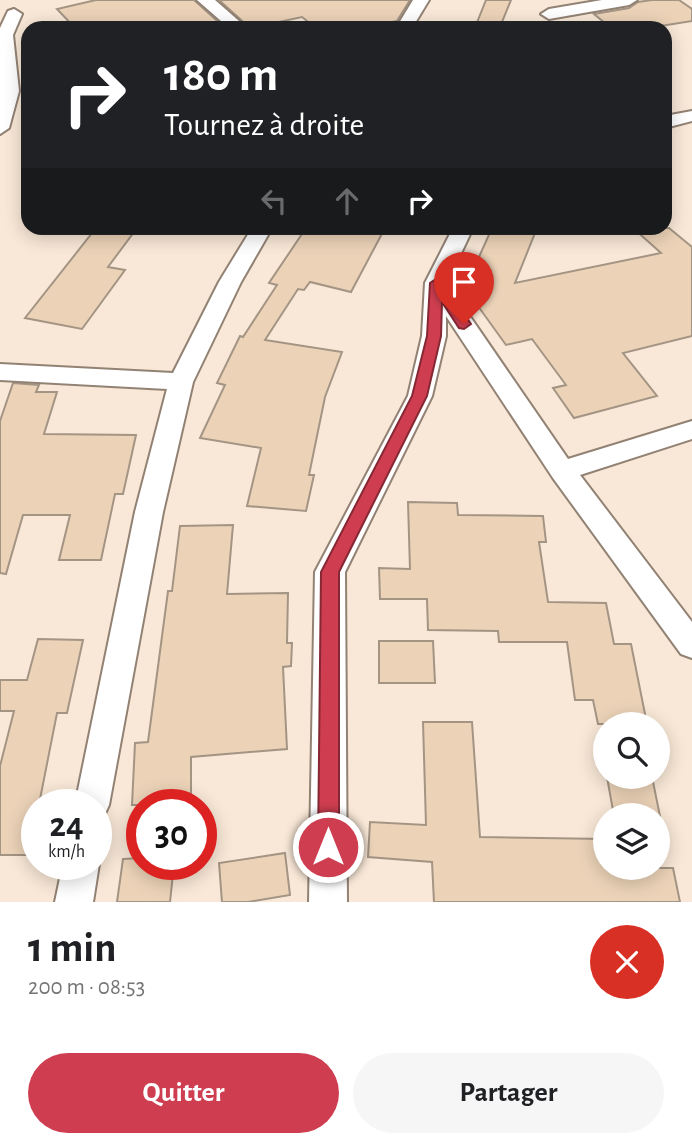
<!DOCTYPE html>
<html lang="fr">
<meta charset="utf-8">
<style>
:root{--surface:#fff;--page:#f6f6f6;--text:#202124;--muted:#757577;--accent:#ce3e50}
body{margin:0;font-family:"Alegreya Sans",sans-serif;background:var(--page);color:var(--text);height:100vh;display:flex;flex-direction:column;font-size:26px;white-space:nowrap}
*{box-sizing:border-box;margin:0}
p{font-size:23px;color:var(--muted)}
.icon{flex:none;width:38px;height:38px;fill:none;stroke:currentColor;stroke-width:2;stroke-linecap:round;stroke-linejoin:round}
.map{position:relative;height:902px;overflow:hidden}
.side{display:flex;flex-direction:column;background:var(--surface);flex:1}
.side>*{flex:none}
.hud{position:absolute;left:21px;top:21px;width:651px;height:214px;border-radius:21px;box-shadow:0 4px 18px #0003;background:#202124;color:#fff;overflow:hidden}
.buttons{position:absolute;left:593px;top:712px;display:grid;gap:14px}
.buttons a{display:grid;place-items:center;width:77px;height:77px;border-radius:50%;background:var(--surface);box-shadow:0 4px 18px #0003;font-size:35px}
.speed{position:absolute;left:21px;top:789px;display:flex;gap:14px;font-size:35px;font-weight:700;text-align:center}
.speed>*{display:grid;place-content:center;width:91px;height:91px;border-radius:50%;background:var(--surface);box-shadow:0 4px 18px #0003;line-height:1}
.speed small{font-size:18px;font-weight:400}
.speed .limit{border:10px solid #d22;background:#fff;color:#111}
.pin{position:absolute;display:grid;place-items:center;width:60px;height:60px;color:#fff;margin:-72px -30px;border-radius:50% 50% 50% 0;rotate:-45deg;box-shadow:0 0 7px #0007}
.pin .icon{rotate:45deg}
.me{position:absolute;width:77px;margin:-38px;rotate:0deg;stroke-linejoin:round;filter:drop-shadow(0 0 5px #0008)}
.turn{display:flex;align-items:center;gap:24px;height:147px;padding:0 28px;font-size:32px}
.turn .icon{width:91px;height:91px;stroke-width:2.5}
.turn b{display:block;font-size:49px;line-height:60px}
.lanes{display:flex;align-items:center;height:66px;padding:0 28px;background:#0003;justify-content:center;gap:35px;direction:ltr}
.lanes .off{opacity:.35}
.round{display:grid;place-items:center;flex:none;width:74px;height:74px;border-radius:37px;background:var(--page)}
.headline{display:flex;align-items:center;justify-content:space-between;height:119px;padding:0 28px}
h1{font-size:42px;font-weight:700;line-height:52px}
.button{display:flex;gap:14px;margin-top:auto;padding:14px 28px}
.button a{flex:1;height:80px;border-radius:42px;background:var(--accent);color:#fff;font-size:28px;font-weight:700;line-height:80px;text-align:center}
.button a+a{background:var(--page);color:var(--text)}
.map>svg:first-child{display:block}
.building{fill:#ecd3b8;stroke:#a39484;stroke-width:2}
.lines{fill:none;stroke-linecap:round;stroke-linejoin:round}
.street-casing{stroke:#928274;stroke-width:4}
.street{fill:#fff;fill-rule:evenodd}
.route{fill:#ce3e50;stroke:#862834;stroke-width:2}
</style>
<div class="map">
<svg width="692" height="902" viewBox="0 0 692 902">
<rect width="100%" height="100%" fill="#f9e8d7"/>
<g class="building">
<polygon points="96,0 194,0 225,28 185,28 180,23 155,28 87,28 83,24 73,26 57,9"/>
<polygon points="219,0 410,0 397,21 388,23 385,28 316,28 302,17 250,28"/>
<polygon points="486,0 511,0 500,27 476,25"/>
<polygon points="652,0 679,0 692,9 692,21 648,28 611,28 594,14 629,8 638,2"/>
<polygon points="96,228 137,228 108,267 125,270 82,329 25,318"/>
<polygon points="306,228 385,228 351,292 310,282 304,290 298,289 265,340 342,352 325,397 309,475 314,475 306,511 247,506 261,448 200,438 225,385 217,383 240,336 243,337 277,285 269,283"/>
<polygon points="492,228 537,228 515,283 661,253 633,228 669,228 692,247 692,336 623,353 657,396 574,418 553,388 566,385 532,339 506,345 465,288"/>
<polygon points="13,383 39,385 36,392 57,392 44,434 136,435 123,494 115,494 101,560 59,560 70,515 23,515 6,574 0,573 0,421"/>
<polygon points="408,502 457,503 458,515 543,516 546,542 539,542 548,602 606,603 614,644 631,644 647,724 598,724 593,700 575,700 567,642 499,642 498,631 428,630 427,599 380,599 379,568 410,569"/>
<polygon points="233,525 227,594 288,593 287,643 292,643 291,666 283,667 287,749 191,757 191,805 132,805 135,743 148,742 168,591 172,591 180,526"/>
<polygon points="38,639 83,640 67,713 57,713 29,855 0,855 0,766 14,711 0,711 0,680 27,680"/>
<polygon points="379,641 433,641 435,683 379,683"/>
<polygon points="423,722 472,722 480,837 606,839 606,868 673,868 680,902 434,902 432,862 368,857 370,822 426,825"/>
<polygon points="607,777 652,777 660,816 614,816"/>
<polygon points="285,853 290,895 248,902 222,902 219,863"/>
<polygon points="142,858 142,864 174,864 170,902 117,902 123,859"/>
</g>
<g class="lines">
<defs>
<g id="street">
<polygon points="197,0 215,0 247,28 229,28"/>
<polygon points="413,0 429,0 412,28 396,28"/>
<polygon points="602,0 637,0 629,5 549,19 541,14 549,9"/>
<polygon points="14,9 22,14 13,35 19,91 9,128 0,134 0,28 8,11"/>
<polygon points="692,111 692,121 665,128 665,116"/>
<polygon points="252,228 272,228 241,282 193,382 163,512 109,805 104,816 96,820 96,805 75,805 135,512 167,389 0,380 0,364 173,373 219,282"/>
<polygon points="453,228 473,228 447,283 568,459 692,421 692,439 580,475 692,622 692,658 681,654 553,478 446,316 446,336 432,396 345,572 347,902 309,902 315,572 408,396 422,336 425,283"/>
<polygon points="96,857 99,864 93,902 55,902 63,864 96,864"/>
</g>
</defs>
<use href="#street" class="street-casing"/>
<use href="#street" class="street"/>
</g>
<polygon class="route" points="436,279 441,280 471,324 464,329 459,328 442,302 441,336 427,396 339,572 339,847 336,854 328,857 321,854 318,847 321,572 412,396 427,336 430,283"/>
</svg>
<div class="buttons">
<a><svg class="icon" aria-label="search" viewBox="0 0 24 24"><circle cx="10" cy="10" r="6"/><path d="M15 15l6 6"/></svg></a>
<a><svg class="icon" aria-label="layers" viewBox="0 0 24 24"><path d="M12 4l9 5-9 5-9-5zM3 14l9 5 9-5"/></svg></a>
</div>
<div class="speed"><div>24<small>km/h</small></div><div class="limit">30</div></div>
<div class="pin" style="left:464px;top:324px;background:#d93025"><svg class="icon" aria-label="arrive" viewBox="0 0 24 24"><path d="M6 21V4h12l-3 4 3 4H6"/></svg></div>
<svg class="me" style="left:328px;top:847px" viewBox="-20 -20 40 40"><circle r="17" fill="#ce3e50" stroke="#fff" stroke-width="3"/><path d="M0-11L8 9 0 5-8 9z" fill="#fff"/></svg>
<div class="hud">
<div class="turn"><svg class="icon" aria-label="right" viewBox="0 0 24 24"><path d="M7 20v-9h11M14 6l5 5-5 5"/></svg><div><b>180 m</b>Tournez à droite</div></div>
<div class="lanes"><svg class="icon off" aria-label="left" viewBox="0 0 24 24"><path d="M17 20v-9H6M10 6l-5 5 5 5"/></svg><svg class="icon off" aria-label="ahead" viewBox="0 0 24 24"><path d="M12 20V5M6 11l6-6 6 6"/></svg><svg class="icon" aria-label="right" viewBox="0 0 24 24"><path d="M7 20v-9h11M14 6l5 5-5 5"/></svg></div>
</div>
</div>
<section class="side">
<div class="headline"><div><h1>1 min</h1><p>200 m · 08:53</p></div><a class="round" style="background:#d93025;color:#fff"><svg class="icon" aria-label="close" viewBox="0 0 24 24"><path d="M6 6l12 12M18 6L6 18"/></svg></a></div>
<div class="button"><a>Quitter</a><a>Partager</a></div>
</section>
